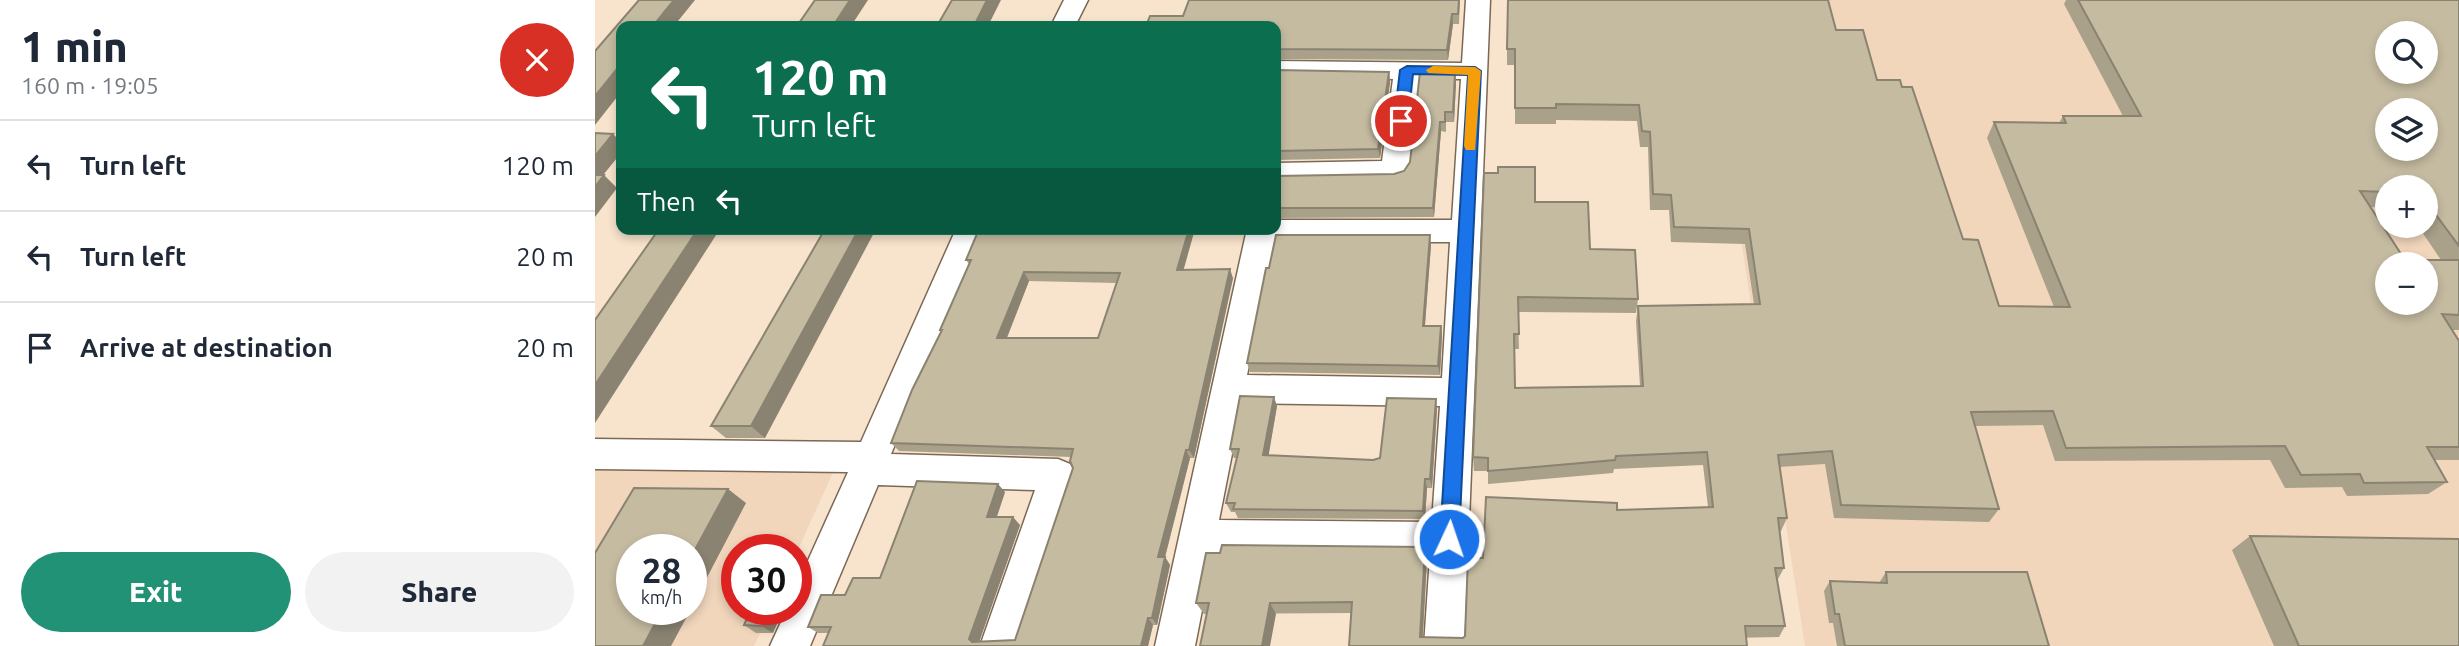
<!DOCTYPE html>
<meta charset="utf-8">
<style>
:root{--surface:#fff;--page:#f2f2f3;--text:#1f2937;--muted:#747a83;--line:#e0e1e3;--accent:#219275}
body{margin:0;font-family:Ubuntu,sans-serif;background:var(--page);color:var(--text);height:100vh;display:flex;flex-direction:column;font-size:26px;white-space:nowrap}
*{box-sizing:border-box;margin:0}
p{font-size:23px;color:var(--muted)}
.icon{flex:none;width:38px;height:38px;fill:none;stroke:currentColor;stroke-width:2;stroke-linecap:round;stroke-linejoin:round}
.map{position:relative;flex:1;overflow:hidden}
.details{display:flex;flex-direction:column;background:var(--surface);width:595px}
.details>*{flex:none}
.banner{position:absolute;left:21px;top:21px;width:665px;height:214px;border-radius:14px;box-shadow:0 4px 10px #0003;background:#0b6e4f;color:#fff;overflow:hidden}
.buttons{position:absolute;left:1780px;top:21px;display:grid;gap:14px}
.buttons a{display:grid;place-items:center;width:63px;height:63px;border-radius:50%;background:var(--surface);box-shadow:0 4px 10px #0003;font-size:35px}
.speed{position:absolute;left:21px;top:534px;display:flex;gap:14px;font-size:35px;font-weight:700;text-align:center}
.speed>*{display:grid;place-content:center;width:91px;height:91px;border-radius:50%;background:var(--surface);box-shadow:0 4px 10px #0003;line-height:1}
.speed small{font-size:18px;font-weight:400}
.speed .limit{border:10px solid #d22;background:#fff;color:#111}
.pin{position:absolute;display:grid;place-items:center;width:60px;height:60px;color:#fff;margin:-30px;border:4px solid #fff;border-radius:50%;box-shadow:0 2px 7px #0007}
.me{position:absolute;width:77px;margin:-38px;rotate:3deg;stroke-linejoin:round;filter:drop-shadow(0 0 5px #0008)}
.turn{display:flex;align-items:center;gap:24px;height:147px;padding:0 21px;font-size:32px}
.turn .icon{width:91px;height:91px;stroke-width:2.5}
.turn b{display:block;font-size:49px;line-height:60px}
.then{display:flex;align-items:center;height:66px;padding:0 21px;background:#0003;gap:14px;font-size:26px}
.round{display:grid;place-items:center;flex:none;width:74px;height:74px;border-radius:37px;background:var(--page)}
.headline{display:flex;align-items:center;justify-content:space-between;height:119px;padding:0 21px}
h1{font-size:42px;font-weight:800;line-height:52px}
.button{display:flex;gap:14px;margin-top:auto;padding:14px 21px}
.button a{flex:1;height:80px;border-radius:42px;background:var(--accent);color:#fff;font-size:28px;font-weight:800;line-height:80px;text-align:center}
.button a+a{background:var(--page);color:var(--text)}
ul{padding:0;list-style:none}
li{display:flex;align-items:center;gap:21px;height:91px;padding:0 21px;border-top:2px solid var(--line)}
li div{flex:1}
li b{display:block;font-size:26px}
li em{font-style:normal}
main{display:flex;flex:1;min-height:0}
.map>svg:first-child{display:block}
.built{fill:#f1d6bc;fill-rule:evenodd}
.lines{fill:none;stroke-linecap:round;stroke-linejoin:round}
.minor-casing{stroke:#7b6855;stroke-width:3}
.minor{fill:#fff;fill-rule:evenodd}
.wall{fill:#a9a18a;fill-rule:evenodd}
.shaded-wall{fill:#8a8371}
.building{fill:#c5bba1;stroke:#8a8371;stroke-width:2;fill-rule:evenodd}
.route{fill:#1a73e8;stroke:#114b97;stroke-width:2}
.slow{fill:#f59e0b}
</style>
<main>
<section class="details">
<div class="headline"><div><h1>1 min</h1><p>160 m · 19:05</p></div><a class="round" style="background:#d93025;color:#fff"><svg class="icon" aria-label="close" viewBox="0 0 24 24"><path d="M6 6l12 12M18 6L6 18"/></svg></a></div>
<ul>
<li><svg class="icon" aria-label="left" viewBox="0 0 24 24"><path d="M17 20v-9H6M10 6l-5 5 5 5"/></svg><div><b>Turn left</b></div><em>120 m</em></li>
<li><svg class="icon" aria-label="left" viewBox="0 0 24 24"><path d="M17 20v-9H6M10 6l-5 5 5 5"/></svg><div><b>Turn left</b></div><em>20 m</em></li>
<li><svg class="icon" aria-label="arrive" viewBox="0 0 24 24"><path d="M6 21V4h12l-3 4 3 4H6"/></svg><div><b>Arrive at destination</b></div><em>20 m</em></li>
</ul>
<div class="button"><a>Exit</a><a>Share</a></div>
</section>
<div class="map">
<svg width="1864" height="646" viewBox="0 0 1864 646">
<rect width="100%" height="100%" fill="#f8e3cd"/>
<g class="built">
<path d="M1108,0H1864V646H1210ZM1792,33H1830V72H1792ZM1792,110H1830V149H1792ZM1792,187H1830V226H1792ZM1792,264H1830V303H1792Z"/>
<path d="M0,463L240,468L201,554V550H142V609H177L159,646H0ZM37,550H96V609H37Z"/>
</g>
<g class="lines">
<defs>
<g id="minor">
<polygon points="469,0 493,0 480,26 456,26"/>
<path d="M871,0H895L869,646H829L835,556L618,554L600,646H560L652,229H681V220H857L866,79H824L814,171L810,178L800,181L681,183V163L787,161L798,79L681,77V61L867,63ZM679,242H855L847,378L652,375ZM647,403L845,406L837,522L624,520Z"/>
<polygon points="361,229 391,229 296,454 463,459 475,464 481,475 425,646 385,646 440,490 283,485 215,646 175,646 192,609 201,609 201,587 253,472 0,469 0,439 266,442"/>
</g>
</defs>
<use href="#minor" class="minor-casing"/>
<use href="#minor" class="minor"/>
</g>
<g class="wall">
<polygon points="865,0 864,24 858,24 853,60 681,59 681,26 588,16"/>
<path d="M1471,0H1864V330H1857L1864,341V460H1839L1852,482L1833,494L1752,496L1747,487L1690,488L1675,460L1460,461L1448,425L1380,426L1404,509L1394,522L1239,518L1230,464L1184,467L1192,518L1186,531H1184L1189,568L1183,579H1182L1190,626L1184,637L754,646L756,613L609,614L601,603L832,559L828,637L868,638L870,636L888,558L1022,510L1113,507L1108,465L1019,469L1018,473L893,484V471H879L878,457L940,202L995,249L1043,299L1041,313L923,312L924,349H919L920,388L1045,386L1041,321L1043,306L1159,304L1150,244L1076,242L1074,210H1055L1053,147H1045L1042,121L961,120V124H920V65H912V49L1241,30L1282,80L1404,306L1459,307L1392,138L1399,122L1464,123L1468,116H1528L1469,4ZM1792,187H1830V226H1823L1846,260H1810L1775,207L1792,208Z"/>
<polygon points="681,70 794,72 795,82 785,158 681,160"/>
<polygon points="860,73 861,83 859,122 851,122 851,132 846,131 839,217 681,218 681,176 799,174 809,171 815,162"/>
<polygon points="230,229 170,438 131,438 116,426"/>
<polygon points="836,245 830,326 846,326 847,335 845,375 655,372 652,363"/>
<path d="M371,260L589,270L638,278L599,458H595L570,557L575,565L562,625H558L553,646H228L234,633H223L213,627L250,595L285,578L410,492L402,517L425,525L384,642L420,640L478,468L476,457L304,451L296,443L346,332L345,330L374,264ZM434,281L522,283L503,338H412Z"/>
<polygon points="682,406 673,456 778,460 785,458 842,409 837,488 832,488 830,519 643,518 640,512 636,512 631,503 642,458 639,458 635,449"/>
<polygon points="1655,536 1864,646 1679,646 1637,550"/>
<polygon points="1291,572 1454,646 1242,646 1238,623 1234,623 1229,591 1235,581 1284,583"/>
<polygon points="156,609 178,633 161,633 149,625"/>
</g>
<g class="shaded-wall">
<polygon points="79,0 100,0 79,26 58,26"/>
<polygon points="255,0 273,0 256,26 238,26"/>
<polygon points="392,0 406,0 393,26 379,26"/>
<polygon points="857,14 858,24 853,60 852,50"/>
<polygon points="26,64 26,92 0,125 0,96"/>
<polygon points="794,72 795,82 785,158 783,149"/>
<polygon points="860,73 861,83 859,122 858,112"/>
<polygon points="845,122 846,131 839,217 838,208"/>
<polygon points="18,134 26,142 26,153 0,185 0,156"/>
<polygon points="9,175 22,188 0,217 0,187"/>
<polygon points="103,229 125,229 0,423 0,385"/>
<polygon points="264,229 281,229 170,438 156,426"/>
<polygon points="594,229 600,229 586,279 582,270"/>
<polygon points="835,235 836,245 829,336 828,326"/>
<polygon points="635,269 638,278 599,458 594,450"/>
<polygon points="429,272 434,281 408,347 402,338"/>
<polygon points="846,326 847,335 845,375 843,366"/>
<polygon points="679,397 682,406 672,465 668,455"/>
<polygon points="841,399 842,409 837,488 835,479"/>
<polygon points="591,450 595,458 568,565 563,557"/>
<polygon points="830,479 832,488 830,519 828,511"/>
<polygon points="403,484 410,492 399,524 392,517"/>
<polygon points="133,489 151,503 96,608 96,557"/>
<polygon points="418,517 425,525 383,645 377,642 374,639"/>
<polygon points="830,547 832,559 827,646 825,637"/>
<polygon points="570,557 575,565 562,625 557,618"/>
<polygon points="675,603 681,614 675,646 667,646"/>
<polygon points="68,609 96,609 76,646 48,646"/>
<polygon points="174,609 189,609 178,633 166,626"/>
<polygon points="553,618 558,625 553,646 546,646"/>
</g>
<g class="building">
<polygon points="44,0 79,0 58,26 26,26 26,64 0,96 0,51"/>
<polygon points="220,0 255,0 238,26 202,26"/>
<polygon points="357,0 392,0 379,26 342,26"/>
<polygon points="594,0 864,0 863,14 857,14 852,50 681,49 681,26 551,26 555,16 588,16"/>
<path d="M913,0H1233L1241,30H1268L1282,80H1305L1307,87H1317L1368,239L1383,240L1404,306L1475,307L1399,122L1471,123L1468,116H1546L1483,0H1864V246L1830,200V187H1792V192L1765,191L1810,260H1864V315L1847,314L1864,341V447H1832L1852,482L1769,483L1765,474L1706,475L1690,446L1471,448L1458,411L1376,412L1404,509L1246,505L1237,451L1183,455L1192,518H1183L1189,568H1180L1190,626H1150L1152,646H754L757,602L675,603L667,646H605L614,603H601L611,553H625L627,545L830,547L825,637L868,638L870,636L873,558H888L891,497L1022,503V510L1118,507L1112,452L1021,456L1020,460L893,471V458L878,457L889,173H903V167H940V202H993L995,249L1040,250L1043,299L923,297L924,334H919L920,388L1048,386L1043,306L1165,304L1154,229L1079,227L1076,195L1058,194L1055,132L1047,131L1044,105L961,104V108H920V49H912ZM1792,33H1830V72H1792ZM1792,110H1830V149H1792ZM1792,264H1830V303H1792Z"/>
<polygon points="681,70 794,72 783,149 681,151"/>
<polygon points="825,72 860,73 858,112 850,112 850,122 845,122 838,208 681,208 681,176 799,174 809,171 815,162"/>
<polygon points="0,133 18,134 0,156"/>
<polygon points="0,175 9,175 0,187"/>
<polygon points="64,229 103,229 0,385 0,320"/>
<polygon points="230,229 264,229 156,426 116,426"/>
<path d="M384,229H594L582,270L635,269L594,450H591L563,557H570L557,618H553L546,646H228L236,627H213L226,595H250L258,578H285L322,481L403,484L392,517H418L374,639L377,642L420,640L478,468L475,461L478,449L296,443L317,390L347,330H345L376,260H371ZM429,272L525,273L503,338H402Z"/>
<polygon points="681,235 835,235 828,326 846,326 843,366 652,363 671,268 674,268"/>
<polygon points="645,396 679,397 668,455 778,460 785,458 792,398 841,399 835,479 830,479 828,511 638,509 640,503 631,503 644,449 635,449"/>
<polygon points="39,488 133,489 96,557 96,550 37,550 37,609 68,609 48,646 0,646 0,553"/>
<polygon points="1655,536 1864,539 1864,646 1704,646"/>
<polygon points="1291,572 1432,572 1454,646 1250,646 1244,614 1240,614 1235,581 1292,583"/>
<polygon points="156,609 174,609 166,626 149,625"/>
</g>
<polygon class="route" points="812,66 880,67 886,71 864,539 861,545 854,548 848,545 845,539 873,75 818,74 813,121 806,125 799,121 805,70"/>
<polygon class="slow" points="838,66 880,67 886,71 880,150 871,150 869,146 873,75 833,73 831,70"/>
</svg>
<div class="buttons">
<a><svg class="icon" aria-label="search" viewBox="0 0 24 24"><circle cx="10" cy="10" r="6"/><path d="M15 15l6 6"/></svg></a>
<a><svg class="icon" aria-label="layers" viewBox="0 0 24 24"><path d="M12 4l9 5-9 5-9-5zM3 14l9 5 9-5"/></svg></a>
<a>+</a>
<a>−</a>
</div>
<div class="speed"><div>28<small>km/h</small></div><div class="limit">30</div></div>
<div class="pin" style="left:806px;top:121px;background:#d93025"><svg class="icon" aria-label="arrive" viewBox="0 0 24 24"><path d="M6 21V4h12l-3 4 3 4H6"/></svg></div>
<svg class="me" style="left:854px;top:539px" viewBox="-20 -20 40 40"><circle r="17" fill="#1a73e8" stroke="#fff" stroke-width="3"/><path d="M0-11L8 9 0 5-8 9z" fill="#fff"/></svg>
<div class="banner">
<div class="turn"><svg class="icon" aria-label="left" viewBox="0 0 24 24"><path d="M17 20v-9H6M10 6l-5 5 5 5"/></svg><div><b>120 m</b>Turn left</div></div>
<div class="then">Then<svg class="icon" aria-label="left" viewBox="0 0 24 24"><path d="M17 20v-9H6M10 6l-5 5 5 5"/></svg></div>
</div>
</div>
</main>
